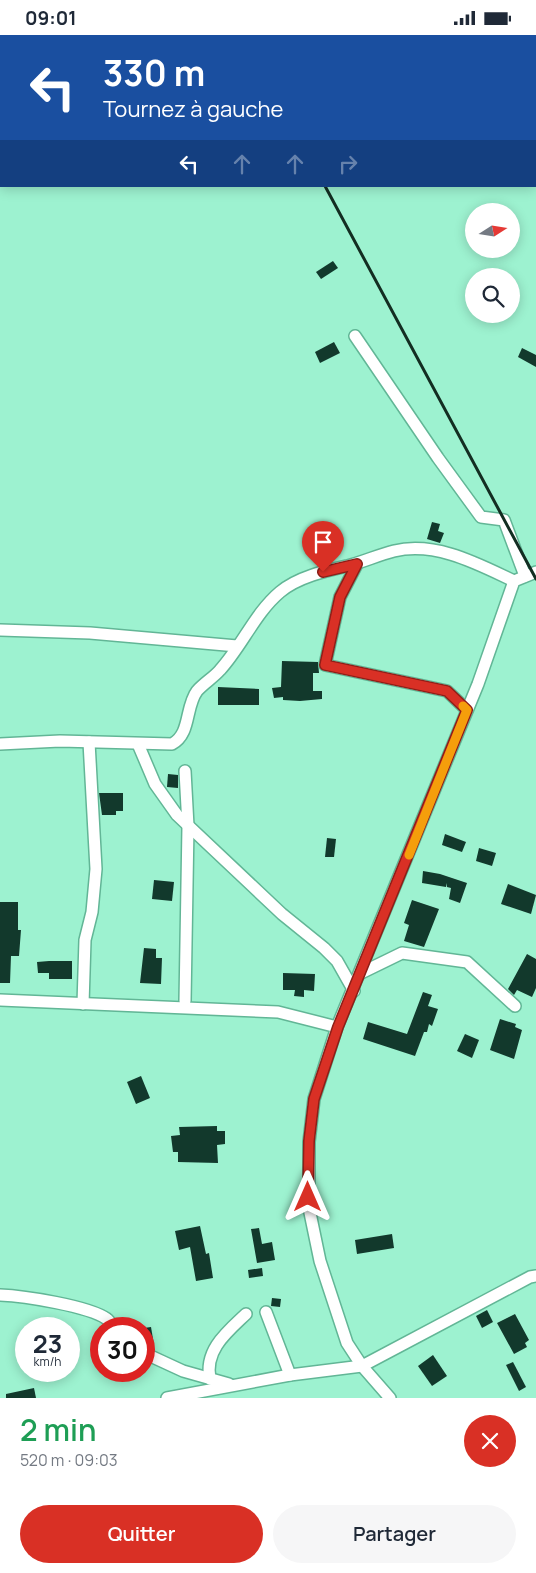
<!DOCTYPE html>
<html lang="fr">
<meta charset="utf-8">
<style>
:root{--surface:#fff;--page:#f6f6f7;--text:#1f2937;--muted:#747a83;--accent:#d93025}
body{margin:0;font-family:Manrope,sans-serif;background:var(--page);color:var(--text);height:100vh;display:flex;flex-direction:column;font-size:19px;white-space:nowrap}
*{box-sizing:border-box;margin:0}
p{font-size:16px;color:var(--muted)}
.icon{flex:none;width:28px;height:28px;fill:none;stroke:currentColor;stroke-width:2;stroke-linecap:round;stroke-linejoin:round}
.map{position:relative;height:1363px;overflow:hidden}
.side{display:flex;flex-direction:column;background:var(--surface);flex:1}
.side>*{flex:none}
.top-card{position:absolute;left:0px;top:0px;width:536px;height:152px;box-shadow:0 2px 12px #0003;background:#1a4fa0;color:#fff;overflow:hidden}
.needle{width:32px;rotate:78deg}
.fabs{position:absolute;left:465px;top:168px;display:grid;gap:10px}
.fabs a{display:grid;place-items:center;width:55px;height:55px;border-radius:50%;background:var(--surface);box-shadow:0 2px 12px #0003;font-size:25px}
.speed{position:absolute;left:15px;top:1282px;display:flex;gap:10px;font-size:25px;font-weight:700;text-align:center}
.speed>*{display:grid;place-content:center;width:65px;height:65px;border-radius:50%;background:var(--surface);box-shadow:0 2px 12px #0003;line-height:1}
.speed small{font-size:12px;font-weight:400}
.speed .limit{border:8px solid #d22;background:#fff;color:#111}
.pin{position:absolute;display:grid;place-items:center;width:42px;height:42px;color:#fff;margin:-51px -21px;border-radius:50% 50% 50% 0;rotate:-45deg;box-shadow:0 0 5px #0007}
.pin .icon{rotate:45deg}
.me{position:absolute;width:55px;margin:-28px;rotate:0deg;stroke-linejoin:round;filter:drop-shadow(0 0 4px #0008)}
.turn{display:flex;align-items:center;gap:18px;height:105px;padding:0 20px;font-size:22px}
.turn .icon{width:65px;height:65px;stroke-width:2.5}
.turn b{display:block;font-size:35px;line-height:42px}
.lanes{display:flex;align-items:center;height:48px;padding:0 20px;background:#0003;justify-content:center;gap:25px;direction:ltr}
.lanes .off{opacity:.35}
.round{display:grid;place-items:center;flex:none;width:52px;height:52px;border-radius:26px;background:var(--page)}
.summary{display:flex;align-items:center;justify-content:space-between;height:85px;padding:0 20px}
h1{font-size:30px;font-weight:600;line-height:38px;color:#1e9e55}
.button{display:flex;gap:10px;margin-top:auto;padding:10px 20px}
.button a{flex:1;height:58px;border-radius:30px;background:var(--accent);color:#fff;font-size:20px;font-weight:600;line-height:58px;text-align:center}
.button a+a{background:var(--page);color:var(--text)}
.status{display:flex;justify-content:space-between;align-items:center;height:35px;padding:0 25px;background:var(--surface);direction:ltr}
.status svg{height:14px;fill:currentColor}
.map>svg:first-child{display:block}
.building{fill:#12392c}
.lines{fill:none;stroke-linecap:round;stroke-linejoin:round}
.minor-casing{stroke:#62b696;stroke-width:14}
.minor{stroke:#fff;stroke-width:11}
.rail{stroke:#132e22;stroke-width:3}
.route-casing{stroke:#8d1f18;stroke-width:12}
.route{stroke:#d93025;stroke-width:9}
.slow{stroke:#f59e0b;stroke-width:9}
</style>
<div class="status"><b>09:01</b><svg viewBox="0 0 49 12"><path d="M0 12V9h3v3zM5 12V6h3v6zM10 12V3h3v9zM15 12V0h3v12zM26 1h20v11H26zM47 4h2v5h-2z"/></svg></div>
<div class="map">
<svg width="536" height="1363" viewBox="0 0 536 1363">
<rect width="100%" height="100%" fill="#9df2d0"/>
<g class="building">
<polygon points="333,226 338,233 321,244 316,237"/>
<polygon points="334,307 340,318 320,328 315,317"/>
<polygon points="522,313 536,320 536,332 518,322"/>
<polygon points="432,487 440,489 438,496 444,498 440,508 427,504"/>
<polygon points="282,626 318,627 319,638 313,638 313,656 322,656 322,664 300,666 283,665 283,662 274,663 272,653 281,652"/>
<polygon points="218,652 259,654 259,670 218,670"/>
<polygon points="168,739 178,740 178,753 167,752"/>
<polygon points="99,758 123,758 123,776 116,776 116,780 102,780"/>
<polygon points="445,799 466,807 462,817 442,810"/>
<polygon points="327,803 336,804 334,822 325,822"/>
<polygon points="479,813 496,818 492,831 476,826"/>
<polygon points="423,836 440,839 467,848 460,868 449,864 451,853 447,852 447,848 446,852 422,848"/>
<polygon points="154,845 174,847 172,866 152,864"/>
<polygon points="508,849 536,860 531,879 501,869"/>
<polygon points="412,865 439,874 424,912 404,906 409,890 404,888"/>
<polygon points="0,867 18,867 18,895 21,895 19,921 11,921 10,948 0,948"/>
<polygon points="144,913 156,914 156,923 162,923 161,949 140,948"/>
<polygon points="527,919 536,924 536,953 532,962 517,955 514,960 508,954"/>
<polygon points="49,926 72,926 72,944 49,944 49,938 38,938 37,927"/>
<polygon points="283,938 315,939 314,956 304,955 304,962 294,961 295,955 283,955"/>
<polygon points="423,957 432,960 428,971 438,974 432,991 429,989 427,997 424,997 415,1021 363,1004 368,987 407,999"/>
<polygon points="500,984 516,989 515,992 522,995 514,1024 490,1015"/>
<polygon points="465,999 479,1005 472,1023 457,1016"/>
<polygon points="141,1041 150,1063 136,1069 127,1047"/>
<polygon points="217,1091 217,1096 225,1096 225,1109 217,1110 218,1128 178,1127 178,1117 173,1117 171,1101 180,1100 179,1092"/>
<polygon points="200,1191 206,1219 209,1218 213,1243 196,1246 190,1212 179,1215 175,1196"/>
<polygon points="259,1193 262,1209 272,1207 275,1225 257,1228 251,1194"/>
<polygon points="392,1199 394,1213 357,1219 355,1205"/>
<polygon points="262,1233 263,1241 249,1243 248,1235"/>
<polygon points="272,1263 281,1264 280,1272 271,1271"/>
<polygon points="487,1275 493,1287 482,1293 476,1281"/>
<polygon points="515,1279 529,1305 525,1308 527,1312 514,1319 497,1288"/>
<polygon points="151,1292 154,1310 144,1311 144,1293"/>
<polygon points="433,1320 447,1341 432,1351 418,1331"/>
<polygon points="513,1327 526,1352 519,1356 506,1330"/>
<polygon points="34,1353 36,1363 6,1363 6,1359"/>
</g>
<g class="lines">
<defs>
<g id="minor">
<polyline points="355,301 438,423 481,482 504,485 525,541"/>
<polyline points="357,529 340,562 325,630 447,656 467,675"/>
<polyline points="0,595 90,598 237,611"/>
<path d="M0,709L60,706L172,709C191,699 185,672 197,656C204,648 213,643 220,635C242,611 255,578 280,557C298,542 325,536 347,531C363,527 378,520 394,516C436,506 478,529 514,546"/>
<polyline points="138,709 155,749 177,780 282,879 324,913 337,926 354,956"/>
<polyline points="361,938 402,918 467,927 515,971"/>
<polyline points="0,965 278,977 337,992"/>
<polyline points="185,966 188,791 185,736"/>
<polyline points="83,969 85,905 92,877 96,834 89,707"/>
<path d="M0,1260C24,1261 89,1271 107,1284C110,1286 112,1291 114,1294"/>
<polyline points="266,1277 290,1340"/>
<polyline points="144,1318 183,1336 229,1349"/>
<path d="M210,1344C204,1315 227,1297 246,1279"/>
<polyline points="167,1363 290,1340 362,1331 530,1242 536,1241"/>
<polyline points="390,1363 362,1331 347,1308 320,1226 309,1173 309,1107 314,1064 337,992 478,649 514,546 536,537"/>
</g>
</defs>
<use href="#minor" class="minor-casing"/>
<use href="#minor" class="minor"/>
<g class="rail">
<polyline points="243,0 244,1"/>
<polyline points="325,151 536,544"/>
</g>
</g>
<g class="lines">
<defs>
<polyline id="route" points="308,1162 309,1106 314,1064 338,992 467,675 447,656 325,630 340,562 357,529 323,537"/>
</defs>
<use href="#route" class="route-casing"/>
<use href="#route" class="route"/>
<polyline class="slow" points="409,820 467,675 463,671"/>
</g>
</svg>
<div class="fabs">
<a><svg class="needle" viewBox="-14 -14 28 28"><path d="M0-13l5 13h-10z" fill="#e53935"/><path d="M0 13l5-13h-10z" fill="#747a83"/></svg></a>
<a><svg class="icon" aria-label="search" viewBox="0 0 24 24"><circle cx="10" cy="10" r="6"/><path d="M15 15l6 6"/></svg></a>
</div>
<div class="speed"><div>23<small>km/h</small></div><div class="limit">30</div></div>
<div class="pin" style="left:323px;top:537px;background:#d93025"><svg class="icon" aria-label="arrive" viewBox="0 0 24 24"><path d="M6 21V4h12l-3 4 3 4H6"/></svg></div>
<svg class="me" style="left:308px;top:1162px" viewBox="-20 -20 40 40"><path d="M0-17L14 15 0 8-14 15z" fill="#d93025" stroke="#fff" stroke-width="4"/></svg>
<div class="top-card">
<div class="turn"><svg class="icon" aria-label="left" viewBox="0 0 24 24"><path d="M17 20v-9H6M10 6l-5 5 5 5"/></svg><div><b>330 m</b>Tournez à gauche</div></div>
<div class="lanes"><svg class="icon" aria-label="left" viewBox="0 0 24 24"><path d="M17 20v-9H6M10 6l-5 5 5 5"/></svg><svg class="icon off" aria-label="ahead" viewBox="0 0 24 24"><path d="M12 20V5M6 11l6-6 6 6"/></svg><svg class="icon off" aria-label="ahead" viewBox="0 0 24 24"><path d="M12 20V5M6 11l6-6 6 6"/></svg><svg class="icon off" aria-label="right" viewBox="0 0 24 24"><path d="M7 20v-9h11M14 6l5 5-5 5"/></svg></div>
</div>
</div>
<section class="side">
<div class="summary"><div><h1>2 min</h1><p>520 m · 09:03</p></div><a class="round" style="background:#d93025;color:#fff"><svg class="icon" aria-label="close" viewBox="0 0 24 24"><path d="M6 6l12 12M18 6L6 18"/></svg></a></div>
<div class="button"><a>Quitter</a><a>Partager</a></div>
</section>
